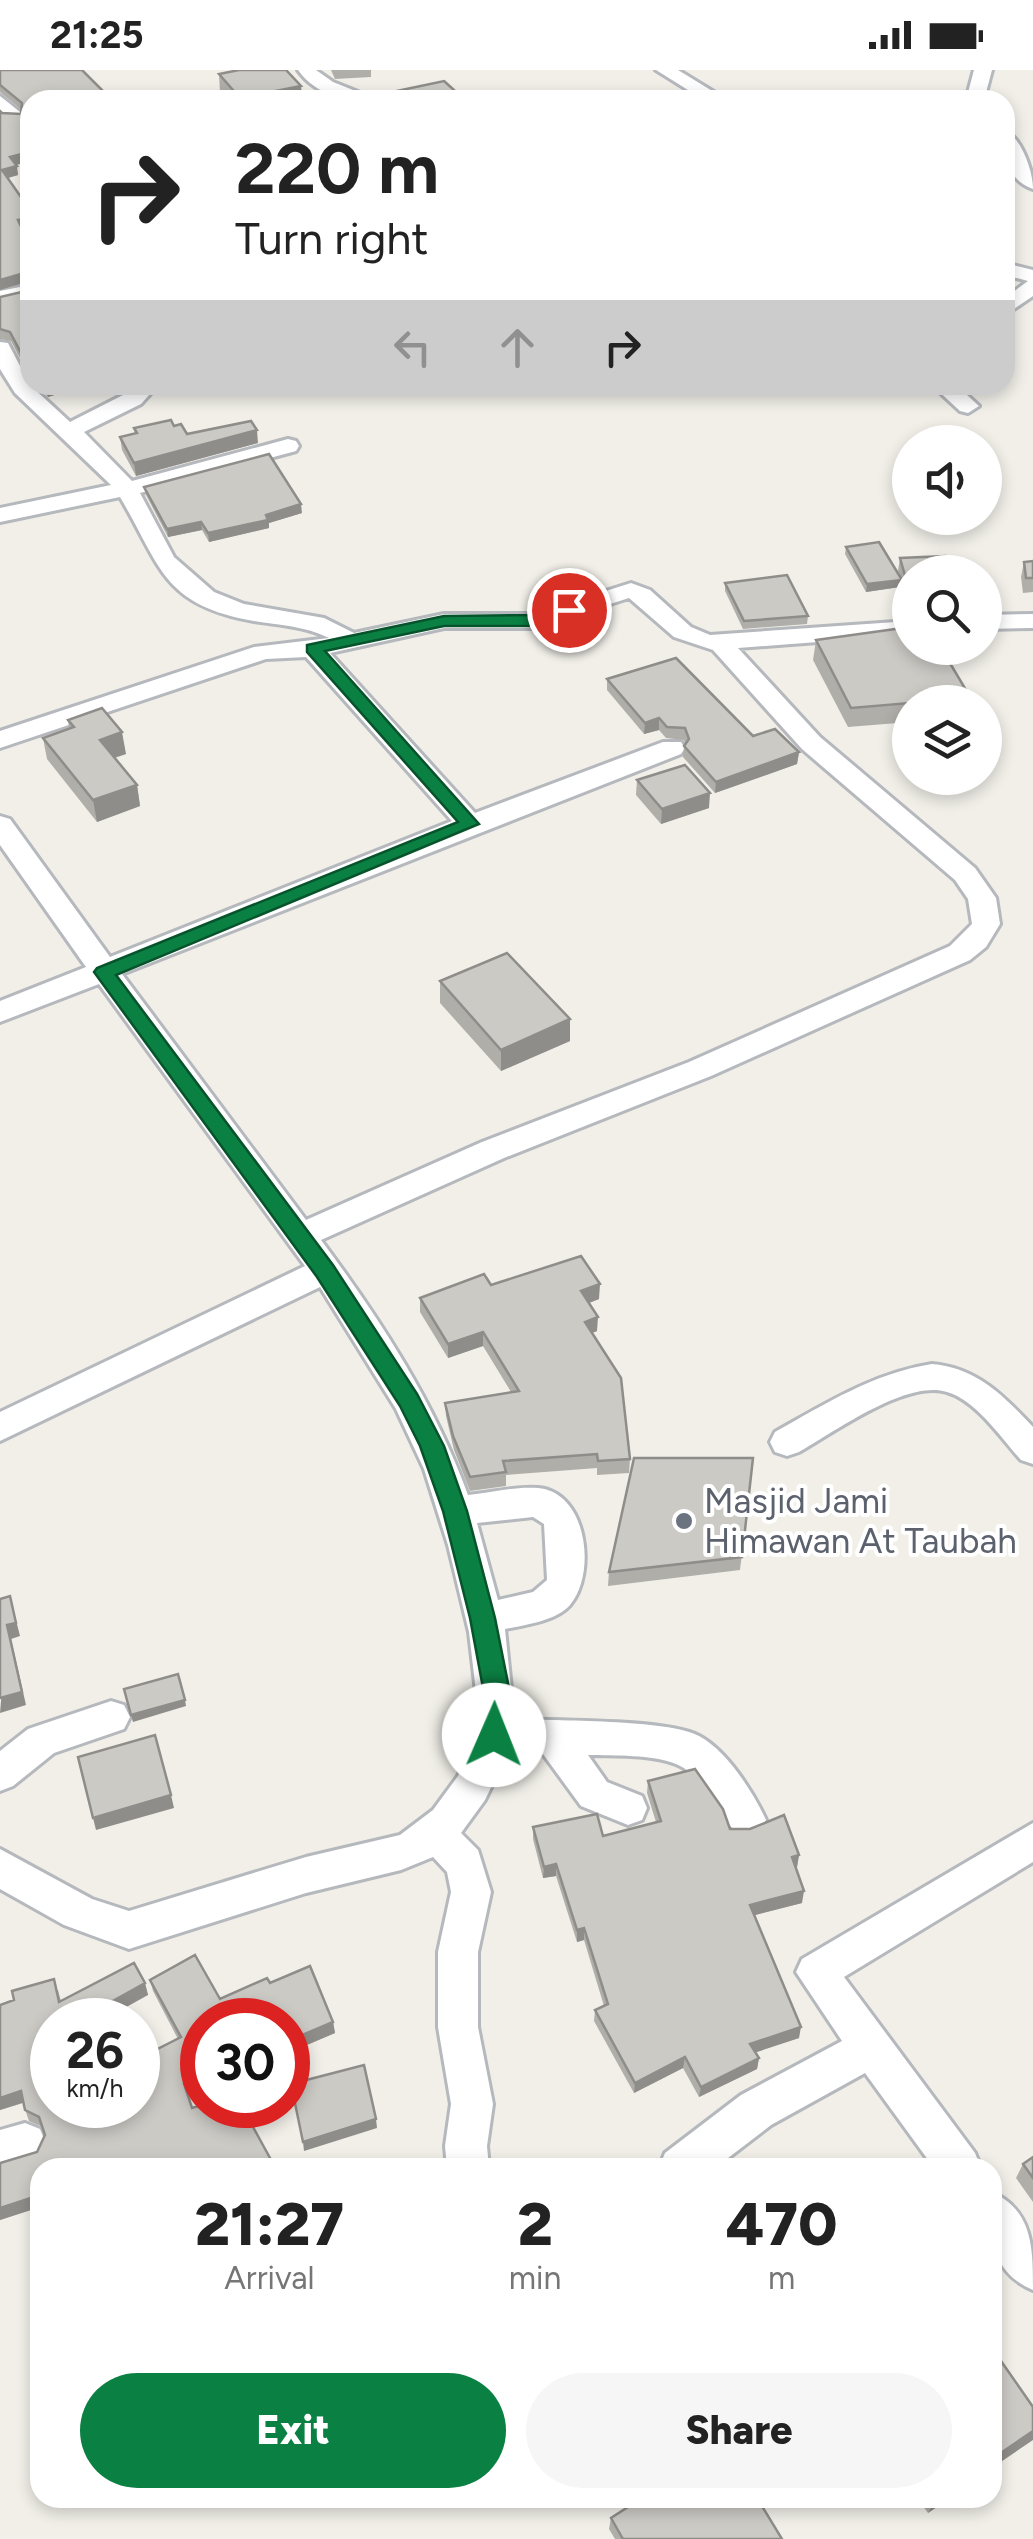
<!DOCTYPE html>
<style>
:root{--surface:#fff;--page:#f6f6f6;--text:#222;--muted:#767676;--accent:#0b8043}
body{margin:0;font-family:Figtree,sans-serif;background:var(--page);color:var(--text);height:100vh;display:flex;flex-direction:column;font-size:38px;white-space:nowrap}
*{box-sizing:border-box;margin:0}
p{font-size:32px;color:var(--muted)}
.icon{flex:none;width:55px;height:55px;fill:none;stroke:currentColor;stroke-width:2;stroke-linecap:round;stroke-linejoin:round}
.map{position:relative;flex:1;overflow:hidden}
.panel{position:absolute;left:30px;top:2088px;width:972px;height:350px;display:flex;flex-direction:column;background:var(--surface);border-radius:30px;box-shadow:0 5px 15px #0003}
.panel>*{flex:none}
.guide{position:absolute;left:20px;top:20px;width:995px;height:305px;border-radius:30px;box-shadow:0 5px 15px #0003;background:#fff;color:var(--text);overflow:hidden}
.buttons{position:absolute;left:892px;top:355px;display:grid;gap:20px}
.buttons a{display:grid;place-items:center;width:110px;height:110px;border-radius:50%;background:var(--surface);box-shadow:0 5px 15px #0003;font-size:50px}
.speed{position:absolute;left:30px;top:1928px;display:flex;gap:20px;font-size:50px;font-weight:700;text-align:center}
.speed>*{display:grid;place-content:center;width:130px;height:130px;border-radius:50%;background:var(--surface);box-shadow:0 5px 15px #0003;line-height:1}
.speed small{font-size:25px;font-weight:400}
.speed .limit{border:15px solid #d22;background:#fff;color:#111}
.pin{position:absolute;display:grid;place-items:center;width:85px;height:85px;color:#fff;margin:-42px;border:5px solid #fff;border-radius:50%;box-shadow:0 2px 10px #0007}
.me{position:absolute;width:110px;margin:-55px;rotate:1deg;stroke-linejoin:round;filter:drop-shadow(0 0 8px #0008)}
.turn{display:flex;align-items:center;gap:35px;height:210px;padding:0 50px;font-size:45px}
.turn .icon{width:130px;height:130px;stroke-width:2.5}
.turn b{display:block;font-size:70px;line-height:85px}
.lanes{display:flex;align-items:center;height:95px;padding:0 50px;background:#0003;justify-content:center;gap:50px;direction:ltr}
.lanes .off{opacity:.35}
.eta{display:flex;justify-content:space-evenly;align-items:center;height:170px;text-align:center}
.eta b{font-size:60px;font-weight:800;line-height:70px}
.cta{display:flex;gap:20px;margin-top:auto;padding:20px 50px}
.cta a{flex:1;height:115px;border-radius:60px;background:var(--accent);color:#fff;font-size:40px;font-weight:800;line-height:115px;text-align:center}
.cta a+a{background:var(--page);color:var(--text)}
.status{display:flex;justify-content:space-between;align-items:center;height:70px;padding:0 50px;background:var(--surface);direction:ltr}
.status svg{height:28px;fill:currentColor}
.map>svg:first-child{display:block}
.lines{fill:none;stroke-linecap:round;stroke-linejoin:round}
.minor-casing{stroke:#b5b8bc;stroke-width:6}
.minor{fill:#fff;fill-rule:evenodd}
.wall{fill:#afaea9}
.shaded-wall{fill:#8f8d8a}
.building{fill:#cccac5;stroke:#8f8d8a;stroke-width:2.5}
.route{fill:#0b8043;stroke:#07532c;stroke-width:2.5}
.worship-dot{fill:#6b7280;stroke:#fff;stroke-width:4}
.labels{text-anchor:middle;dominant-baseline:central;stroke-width:8;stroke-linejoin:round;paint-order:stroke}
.worship-label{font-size:35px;fill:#5b616d;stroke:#fff;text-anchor:start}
</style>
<div class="status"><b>21:25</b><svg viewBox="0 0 49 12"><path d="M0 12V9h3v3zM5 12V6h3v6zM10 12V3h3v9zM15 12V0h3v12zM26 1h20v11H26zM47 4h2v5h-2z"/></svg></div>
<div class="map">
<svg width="1033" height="2469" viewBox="0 0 1033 2469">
<rect width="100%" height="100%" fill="#f1efe8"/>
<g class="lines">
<defs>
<g id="minor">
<path d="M298,0H316L333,12L378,30C347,30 317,27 298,0Z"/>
<polygon points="656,0 678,0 727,30 704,30"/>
<polygon points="974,0 992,0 984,30 966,30"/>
<polygon points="0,26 20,42 20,50 6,50 0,43"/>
<path d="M1005,61C1022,68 1033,102 1033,119C1006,109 1005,86 1005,61Z"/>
<polygon points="1005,193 1033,200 1033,226 1005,245 1005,228 1028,211 1005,205"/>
<polygon points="30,215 30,227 0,233 0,221"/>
<path d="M0,272L8,273L30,315L70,352L125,324L135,315H158L141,334L84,362L132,411L288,369L296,371L299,376L296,381L140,423L174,487L214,522L244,534L324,548L354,563L444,544H533L631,513L650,520L691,557L710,565L910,551V565L738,578L820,667L975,798L996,828L1000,854L986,877L970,890L711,1006L504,1088L321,1170C380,1249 434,1332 468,1425C490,1423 516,1416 538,1418C587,1422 597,1503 570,1535C556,1551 525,1555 505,1559L514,1649C554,1651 668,1649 699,1666C727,1681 753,1722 766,1750L761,1762L747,1767C715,1755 709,1707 676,1694C651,1684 615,1686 588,1685L607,1712L642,1726L647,1738L642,1750L628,1755L581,1736L543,1684L508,1682L485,1730L461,1763L478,1780L491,1822L478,1882V1957L493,2034L487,2076L489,2098H447L445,2076L451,2034L438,1957V1882L451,1822L447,1802L433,1787L401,1800L306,1823L129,1879L64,1855L0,1819V1779L92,1829L129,1841L306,1787L400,1765L433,1740L458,1706L475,1666L478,1639L469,1562L448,1475L424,1399L396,1339L320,1217L0,1371V1342L305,1196L99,914L0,952V931L86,897L0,775V746L10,749L110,887L452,751L306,587L266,589L0,678V661L254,577L329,568C305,556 279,555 254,551C162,535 161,496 120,427L0,452V438L111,415L15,323L0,299ZM629,528L674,567L713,580L802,679L955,810L968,829L972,854L950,876L689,992L482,1072L306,1150L122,904L681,684L685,678L681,672H663L475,743L330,583L444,558H535ZM533,1447L544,1454L547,1510L533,1522L498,1530L477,1453Z"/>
<polygon points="932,315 956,315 979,336 968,343 960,341"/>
<polygon points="1033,544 1033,558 985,559 985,545"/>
<path d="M932,1294C977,1298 1004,1326 1033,1357V1394L1021,1390C1002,1369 976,1330 947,1322C907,1309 834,1362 799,1382L787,1386L775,1382L770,1372L775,1362C825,1334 874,1303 932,1294Z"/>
<polygon points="111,1631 124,1635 130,1647 124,1659 54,1683 13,1716 0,1721 0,1681 28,1659"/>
<polygon points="1033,1753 1033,1792 844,1907 975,2083 981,2098 934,2098 865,2003 771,2055 715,2098 659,2098 665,2083 741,2025 842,1971 796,1902 802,1889"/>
<polygon points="25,2053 40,2059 46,2074 40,2089 0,2102 0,2060"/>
<path d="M992,2122C1033,2141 1033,2178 1033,2220C988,2201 992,2163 992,2122Z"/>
</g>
</defs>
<use href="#minor" class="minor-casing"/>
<use href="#minor" class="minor"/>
</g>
<g class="wall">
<polygon points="0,0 82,0 16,95 18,105 8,108 30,140 30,158 22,159 30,176 30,212 0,220 2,43 21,44 22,40 0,22"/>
<polygon points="331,0 371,0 371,7 335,9"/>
<polygon points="219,4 301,16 302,30 226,30 220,23"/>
<polygon points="30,220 30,307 11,271 0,269 0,227"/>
<polygon points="37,315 80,315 80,317 48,327"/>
<polygon points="174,356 187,364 258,373 136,406 122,380 120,367 135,364 134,358"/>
<polygon points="144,417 302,443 269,453 269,458 209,472 202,460 168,467 146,425"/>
<polygon points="846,477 901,508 898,501 900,488 910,502 910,528 906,528 901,511 900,517 866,522 845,484"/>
<polygon points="1033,491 1033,522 1023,523 1021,507 1024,492"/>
<polygon points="725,513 808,546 807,554 743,559 725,521"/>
<polygon points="816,570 964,632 910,632 910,652 848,657 813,590"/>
<polygon points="607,609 799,682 797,694 715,723 683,687 684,676 685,673 684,670 666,668 659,660 644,664 607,620"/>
<polygon points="68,650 126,684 115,688 137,715 140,736 97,752 47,689 43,668 69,658"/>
<polygon points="637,710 709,738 661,754 636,725"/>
<polygon points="440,911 570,971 501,1001 440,933"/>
<polygon points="491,1215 599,1229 589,1233 597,1261 592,1263 630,1389 629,1403 597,1405 597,1398 506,1405 506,1416 470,1421 454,1380 446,1346 445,1333 511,1322 483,1276 448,1288 420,1242 420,1228"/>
<polygon points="753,1388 740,1500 608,1516 609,1502"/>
<polygon points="648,1711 730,1759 799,1785 797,1797 795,1798 802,1833 754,1845 799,1968 755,1982 759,1988 757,1999 699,2027 683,1998 634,2023 594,1951 595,1940 604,1936 584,1870 577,1872 556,1806 543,1808 533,1769 533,1757 603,1766 656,1752 647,1723"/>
<polygon points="150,1910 220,1929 270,1913 333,1952 335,1963 288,1983 288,1950 202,1950 202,2018 188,2025 192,2038 270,2088 272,2098 40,2098 40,2137 0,2150 0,2093 37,2082 45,2065 43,2057 29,2051 23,2033 0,2040 0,1935 58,1920 61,1931 145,1913 148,1925 52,1950 52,2035 178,1969 153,1921"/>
<polygon points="1033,2087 1033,2132 1016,2108 1023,2094"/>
<polygon points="917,2428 950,2428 928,2443"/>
<polygon points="611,2448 782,2469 615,2469 609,2459"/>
</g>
<g class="shaded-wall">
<polygon points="301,16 302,30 241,30 240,28"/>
<polygon points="30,82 30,92 11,96 10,87"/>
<polygon points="17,96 18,105 4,109 2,100"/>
<polygon points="30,148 30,158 20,160 18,150"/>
<polygon points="28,202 29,211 0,220 0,210"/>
<polygon points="54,315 80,315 80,317 48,327 47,317"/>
<polygon points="257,360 258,373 136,406 134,393"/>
<polygon points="301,434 302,443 269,453 269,458 209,472 208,463"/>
<polygon points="201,452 202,460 168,467 167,459"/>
<polygon points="902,510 900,517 866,522 867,514"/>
<polygon points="966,620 964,632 934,632 931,625"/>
<polygon points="659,648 659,660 644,664 645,653"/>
<polygon points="122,662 126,684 103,691 100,670"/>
<polygon points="799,682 797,694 715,723 716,712"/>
<polygon points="137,715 140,736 97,752 93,730"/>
<polygon points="710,723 709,738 661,754 662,739"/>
<polygon points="570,949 570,971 501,1001 501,980"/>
<polygon points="600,1214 599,1229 581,1236 581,1221"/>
<polygon points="598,1247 597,1261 584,1266 585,1252"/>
<polygon points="483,1262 483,1276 448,1288 448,1274"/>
<polygon points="10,1526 20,1566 11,1569 26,1635 0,1643"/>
<polygon points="185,1630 186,1636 133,1652 131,1645"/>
<polygon points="171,1725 174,1738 96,1760 93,1748"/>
<polygon points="799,1785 797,1797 789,1799 792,1787"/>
<polygon points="556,1794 556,1806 543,1808 544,1797"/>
<polygon points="804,1821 802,1833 748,1847 750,1835"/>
<polygon points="584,1858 584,1870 577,1872 577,1860"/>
<polygon points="145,1913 148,1925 103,1950 99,1950 95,1941"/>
<polygon points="333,1952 335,1963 288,1983 288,1971"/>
<polygon points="801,1957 799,1968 748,1985 750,1974"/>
<polygon points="685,1987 683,1998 634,2023 635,2013"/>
<polygon points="759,1988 757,1999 699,2027 701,2017"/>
<polygon points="202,2006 202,2018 187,2025 184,2014"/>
<polygon points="21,2021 25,2032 0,2040 0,2028"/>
<polygon points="376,2049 377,2058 304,2081 303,2072"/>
<polygon points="270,2088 272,2098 254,2098"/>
<polygon points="40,2125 40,2137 0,2150 0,2138"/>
<polygon points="1033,2361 1033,2370 992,2398 992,2389"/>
<polygon points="936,2428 950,2428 928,2443"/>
</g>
<g class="building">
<polygon points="0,0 82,0 112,30 30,30 30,82 10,87 17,96 2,100 30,140 30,148 18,150 30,176 30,204 28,202 0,210 0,41 2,43 21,44 22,33 0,15"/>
<polygon points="239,0 286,0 301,16 240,28 219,4"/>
<polygon points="444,11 465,30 400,30 392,22"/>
<polygon points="30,220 30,300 10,262 0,259 0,227"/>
<polygon points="171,350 174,356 181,354 187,364 251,351 257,360 134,393 120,367 137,363 134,358"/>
<polygon points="269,384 301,434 266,445 268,450 208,463 201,452 167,459 144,417"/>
<polygon points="879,472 902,510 867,514 846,477"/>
<polygon points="946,486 956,502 910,502 910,516 908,516 900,488"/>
<polygon points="1033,491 1033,508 1026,508 1024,492"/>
<polygon points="787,505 808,546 744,551 725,513"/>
<polygon points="910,557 910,578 941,578 966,620 931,625 934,631 851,638 816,570"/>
<polygon points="676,588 753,666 775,659 799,682 716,712 684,676 689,669 685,658 667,657 659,648 645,653 607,609"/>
<polygon points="102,638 122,662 100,670 137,715 93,730 43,668 74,657 68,650"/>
<polygon points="685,695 710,723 662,739 637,710"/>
<polygon points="507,883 570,949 501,980 440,911"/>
<polygon points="581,1186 600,1214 581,1221 598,1247 585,1252 621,1308 630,1389 598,1391 597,1384 503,1391 506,1402 470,1407 453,1366 445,1333 519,1321 483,1262 448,1274 420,1228 484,1204 491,1215"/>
<polygon points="634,1388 753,1388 742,1487 609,1502"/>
<polygon points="10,1526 16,1553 7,1555 22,1622 0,1628 0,1529"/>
<polygon points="178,1604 185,1630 131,1645 124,1619"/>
<polygon points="155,1665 171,1725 93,1748 78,1687"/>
<polygon points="695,1699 723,1739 730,1759 750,1759 784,1745 799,1785 792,1787 804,1821 750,1835 801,1957 750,1974 759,1988 701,2017 685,1987 635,2013 595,1940 608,1934 584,1858 577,1860 556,1794 544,1797 533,1757 597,1744 603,1766 661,1751 648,1711"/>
<polygon points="195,1885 220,1929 267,1908 270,1913 310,1896 333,1952 288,1971 288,1950 202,1950 202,2006 184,2014 192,2038 202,2035 241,2035 270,2088 254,2098 40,2098 40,2125 0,2138 0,2093 37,2082 45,2065 39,2047 25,2040 21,2021 0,2028 0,1935 14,1930 12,1921 54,1909 59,1932 134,1893 145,1913 95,1941 100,1950 52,1950 52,2035 138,2035 138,1989 181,1967 150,1910"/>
<polygon points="364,1995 376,2049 303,2072 291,2014"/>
<polygon points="1033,2087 1033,2108 1023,2094"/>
<polygon points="992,2278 1033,2337 1033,2361 992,2389"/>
<polygon points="642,2428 757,2428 782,2469 623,2469 611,2448"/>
</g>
<polygon class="route" points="569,535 575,536 575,544 535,556 444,556 325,581 479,754 116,905 333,1195 417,1324 444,1376 467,1441 495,1548 509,1618 507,1665 504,1673 494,1677 485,1673 481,1665 483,1618 470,1548 443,1441 420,1376 400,1336 317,1207 94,902 97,898 458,752 307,582 307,575 444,546 534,545"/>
<circle class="worship-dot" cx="684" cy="1451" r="10"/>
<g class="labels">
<g class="worship-label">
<text x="704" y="1431">Masjid Jami<tspan x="704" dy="40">Himawan At Taubah</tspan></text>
</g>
</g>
</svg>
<div class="buttons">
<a><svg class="icon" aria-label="sound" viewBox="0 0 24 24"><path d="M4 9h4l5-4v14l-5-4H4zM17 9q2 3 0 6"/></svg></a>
<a><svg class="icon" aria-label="search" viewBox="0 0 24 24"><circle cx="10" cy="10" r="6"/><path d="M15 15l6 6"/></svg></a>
<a><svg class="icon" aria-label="layers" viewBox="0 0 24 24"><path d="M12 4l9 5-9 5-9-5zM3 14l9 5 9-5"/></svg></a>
</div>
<div class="speed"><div>26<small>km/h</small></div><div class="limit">30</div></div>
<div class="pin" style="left:569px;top:540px;background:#d93025"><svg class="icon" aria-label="arrive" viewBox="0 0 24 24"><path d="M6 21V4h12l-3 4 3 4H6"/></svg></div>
<svg class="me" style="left:494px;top:1665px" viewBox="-20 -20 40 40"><circle r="19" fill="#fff"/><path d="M0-13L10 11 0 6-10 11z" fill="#0b8043"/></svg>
<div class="guide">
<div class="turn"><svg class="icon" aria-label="right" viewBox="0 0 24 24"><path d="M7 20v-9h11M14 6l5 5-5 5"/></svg><div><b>220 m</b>Turn right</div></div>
<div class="lanes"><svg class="icon off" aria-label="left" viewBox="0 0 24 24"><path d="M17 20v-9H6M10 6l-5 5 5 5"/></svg><svg class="icon off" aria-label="ahead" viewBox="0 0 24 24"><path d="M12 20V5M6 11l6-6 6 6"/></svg><svg class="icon" aria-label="right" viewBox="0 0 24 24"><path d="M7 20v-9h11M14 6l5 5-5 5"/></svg></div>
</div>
<section class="panel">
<div class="eta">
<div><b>21:27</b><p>Arrival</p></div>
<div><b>2</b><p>min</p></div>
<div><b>470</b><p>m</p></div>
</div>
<div class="cta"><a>Exit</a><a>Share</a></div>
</section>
</div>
